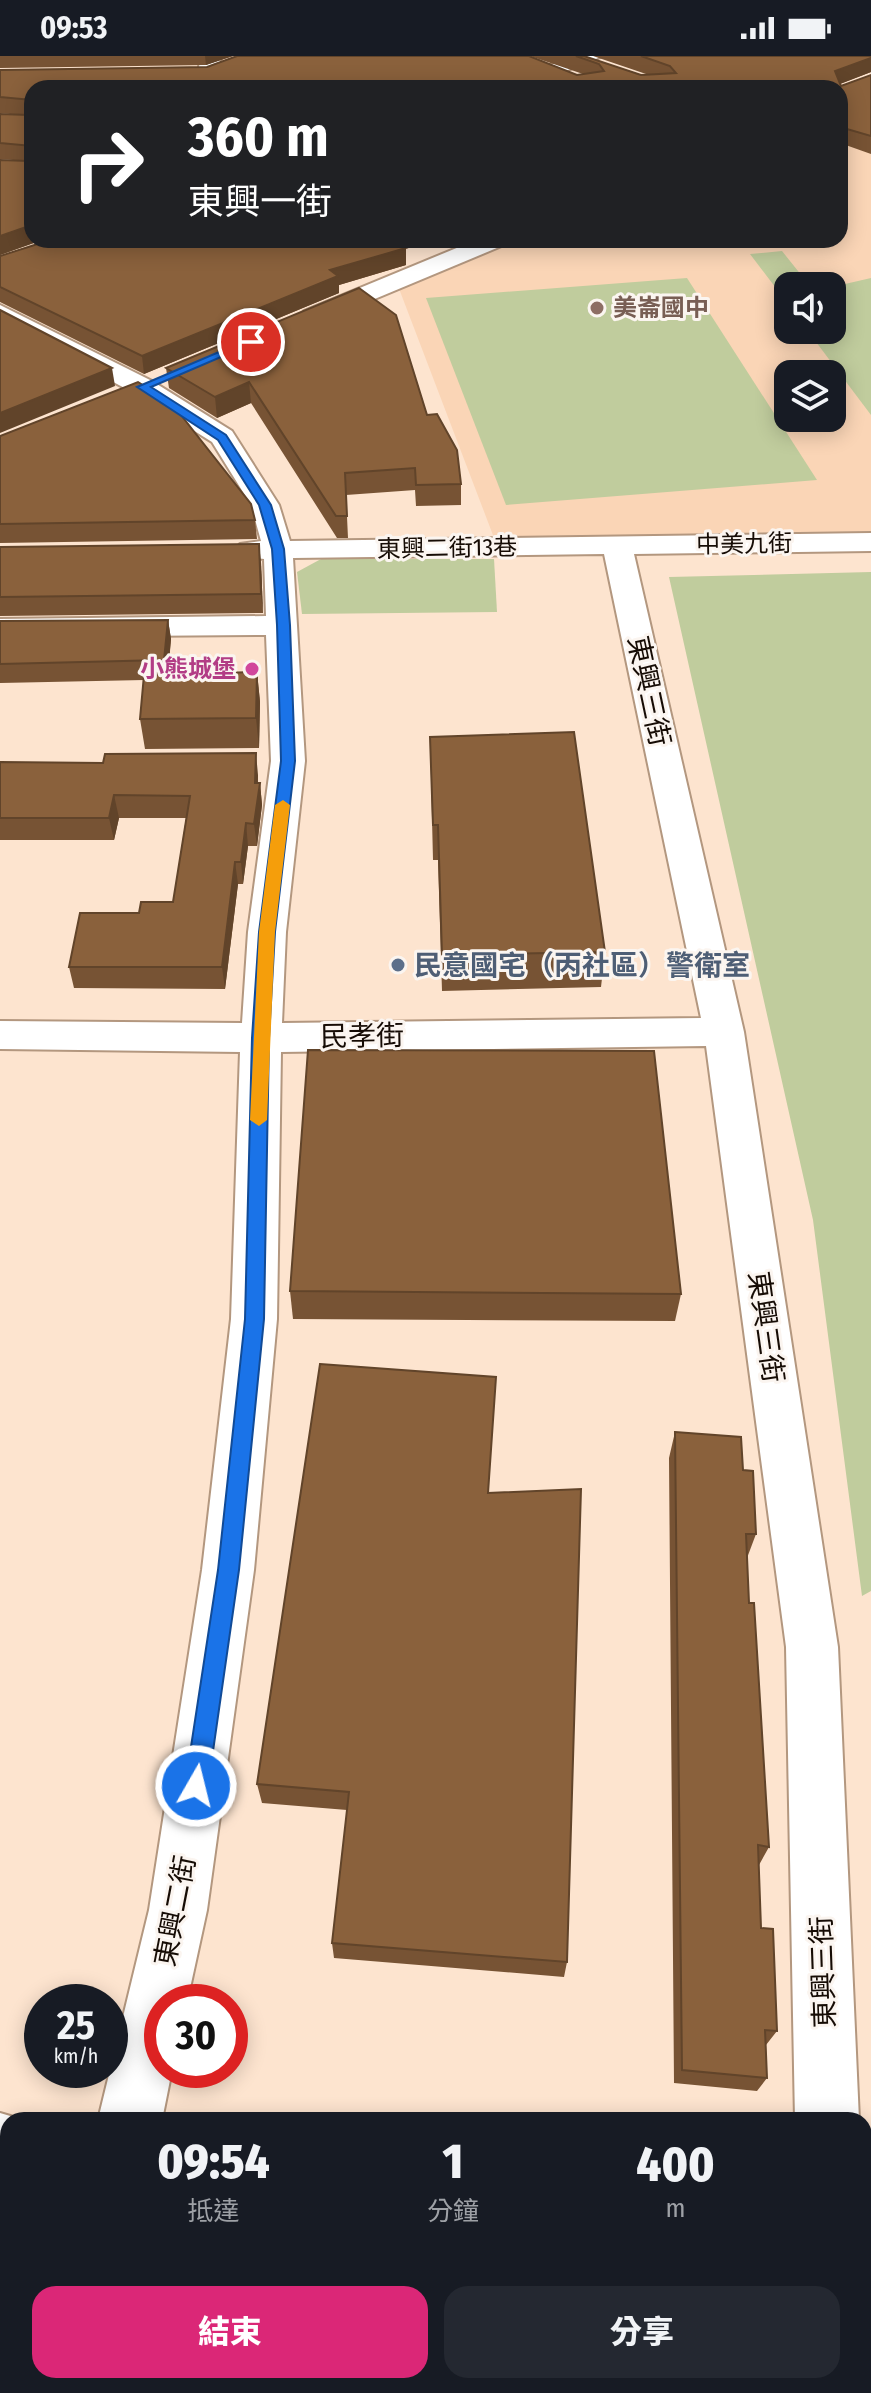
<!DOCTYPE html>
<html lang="zh-TW">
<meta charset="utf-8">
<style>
:root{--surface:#171b24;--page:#242831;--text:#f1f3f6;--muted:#9ea1a6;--accent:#db2777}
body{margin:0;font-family:"Fira Sans Condensed","Noto Sans TC",sans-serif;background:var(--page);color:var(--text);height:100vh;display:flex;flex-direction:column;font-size:30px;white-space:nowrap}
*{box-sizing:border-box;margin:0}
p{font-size:26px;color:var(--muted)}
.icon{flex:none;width:44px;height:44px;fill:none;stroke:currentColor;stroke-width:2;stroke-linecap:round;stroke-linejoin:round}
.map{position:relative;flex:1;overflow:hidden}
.drawer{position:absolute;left:0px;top:2056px;width:872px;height:282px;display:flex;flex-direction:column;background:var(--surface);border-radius:24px 24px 0 0;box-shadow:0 4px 20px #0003}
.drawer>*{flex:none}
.banner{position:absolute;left:24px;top:24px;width:824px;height:168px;border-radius:24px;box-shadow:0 4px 20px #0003;background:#202124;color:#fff;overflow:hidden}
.tools{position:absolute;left:774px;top:216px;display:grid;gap:16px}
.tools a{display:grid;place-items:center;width:72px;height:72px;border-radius:16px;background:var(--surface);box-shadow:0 4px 20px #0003;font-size:40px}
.speed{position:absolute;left:24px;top:1928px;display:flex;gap:16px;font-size:40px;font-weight:700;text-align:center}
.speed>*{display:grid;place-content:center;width:104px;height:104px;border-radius:50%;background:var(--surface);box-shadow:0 4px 20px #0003;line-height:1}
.speed small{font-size:20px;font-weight:400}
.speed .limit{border:12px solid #d22;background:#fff;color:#111}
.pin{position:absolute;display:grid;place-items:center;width:68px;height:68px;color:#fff;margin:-34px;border:4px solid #fff;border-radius:50%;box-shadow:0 2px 8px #0007}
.me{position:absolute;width:88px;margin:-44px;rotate:8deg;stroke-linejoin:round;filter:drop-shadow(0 0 6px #0008)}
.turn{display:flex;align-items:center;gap:28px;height:168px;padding:0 32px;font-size:36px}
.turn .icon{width:104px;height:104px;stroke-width:2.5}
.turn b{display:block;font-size:56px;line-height:68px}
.eta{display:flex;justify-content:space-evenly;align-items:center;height:136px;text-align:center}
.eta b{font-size:48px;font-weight:800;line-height:56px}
.primary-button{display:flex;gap:16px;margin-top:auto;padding:16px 32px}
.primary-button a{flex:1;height:92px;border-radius:24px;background:var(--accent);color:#fff;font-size:32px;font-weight:800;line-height:92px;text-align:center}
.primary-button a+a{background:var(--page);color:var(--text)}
.status{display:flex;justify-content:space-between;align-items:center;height:56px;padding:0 40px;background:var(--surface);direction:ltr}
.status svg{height:22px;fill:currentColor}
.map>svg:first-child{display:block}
.built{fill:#fad5b6;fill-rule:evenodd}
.green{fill:#c0cc9d}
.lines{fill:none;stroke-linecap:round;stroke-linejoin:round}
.minor-casing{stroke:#b3977f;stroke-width:4}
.minor{fill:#fff;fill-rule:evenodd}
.wall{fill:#775334}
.shaded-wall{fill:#61442a}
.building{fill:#8a613c;stroke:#61442a;stroke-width:2}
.route{fill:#1a73e8;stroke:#114b97;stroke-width:2}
.slow{fill:#f59e0b}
.education-dot{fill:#8d6e63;stroke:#fbf5f0;stroke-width:3}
.hotel-dot{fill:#d1479c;stroke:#fbf5f0;stroke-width:3}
.service-dot{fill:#5c6f8a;stroke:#fbf5f0;stroke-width:3}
.labels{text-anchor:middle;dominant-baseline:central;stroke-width:6;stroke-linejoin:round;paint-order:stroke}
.far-education-label{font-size:24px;font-weight:bold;fill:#785e54;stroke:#fbf5f0;text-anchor:start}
.far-street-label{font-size:24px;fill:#160c05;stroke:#fbf5f0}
.far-hotel-label{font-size:24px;font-weight:bold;fill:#b23c85;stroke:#fbf5f0;text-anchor:end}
.street-label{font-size:28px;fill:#160c05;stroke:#fbf5f0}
.service-label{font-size:28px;font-weight:bold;fill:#4e5e75;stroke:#fbf5f0;text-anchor:start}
</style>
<div class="status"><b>09:53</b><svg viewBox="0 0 49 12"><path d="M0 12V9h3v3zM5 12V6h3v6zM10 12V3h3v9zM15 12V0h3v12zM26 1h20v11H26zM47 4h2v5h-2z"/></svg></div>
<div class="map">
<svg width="871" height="2337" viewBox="0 0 871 2337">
<rect width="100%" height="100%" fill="#fde4cf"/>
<path class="built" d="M871,42V481L496,487L398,230L503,189L531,184H840V130L843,121L840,119V55ZM788,230H832V274H788ZM788,318H832V362H788Z"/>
<g class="green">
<polygon points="782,195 810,230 788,230 788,248 750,198"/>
<polygon points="687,222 817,424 506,449 426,242"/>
<polygon points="871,222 871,359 807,274 832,274 832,231"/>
<polygon points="321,503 494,503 497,556 302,558 297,516"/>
<polygon points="871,516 871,1535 862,1540 813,1164 669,521"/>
</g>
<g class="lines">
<defs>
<g id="minor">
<polygon points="201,0 221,0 215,32 195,32"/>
<polygon points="575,0 603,0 523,32 495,32 498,28"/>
<polygon points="476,184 508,184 504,189 322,265 313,267 301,260 304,255"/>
<path d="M0,249L152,325L232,375L279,449L290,485L871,477V495L634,498L744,976L838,1591L859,2064H795L786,1591L706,990L281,996L277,1263L254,1514L207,1854L187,1946H162V2014H172L162,2064H98L149,1854L202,1514L231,1263L240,996L0,993V965L242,967L248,876L271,705L266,579L0,581V563L266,560L264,503L240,500L235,494L240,488L261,485L251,449L212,386L134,337L0,266ZM604,498L701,962L282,967L286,876L305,705L293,502Z"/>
<polygon points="0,2057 24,2064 8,2064 8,2121 0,2121"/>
<polygon points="864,2327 865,2337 797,2337 797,2330 864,2330"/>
<polygon points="29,2330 97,2330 95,2337 27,2337"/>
</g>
</defs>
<use href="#minor" class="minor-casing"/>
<use href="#minor" class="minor"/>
</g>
<g class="wall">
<polygon points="0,0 233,0 206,9 0,12"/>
<polygon points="530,0 584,0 641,19 649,19 593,0 871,0 871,16 840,28 841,30 871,19 871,98 840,87 840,32 32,32 42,184 0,199 0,104 13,104 0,103 0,58 20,59 0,57 0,14 577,19 583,18"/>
<polygon points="406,192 406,209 339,229 339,237 144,318 0,246 0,200"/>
<polygon points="166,312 427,359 461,428 461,449 416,450 415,434 346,439 348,482 337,482 251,347 217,362 169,332"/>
<polygon points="188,367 255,464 257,483 0,487 0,380"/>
<polygon points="0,491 261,507 263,557 0,560"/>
<polygon points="168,564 171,583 168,619 257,616 260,646 259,692 145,693 140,663 144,624 0,627 0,565"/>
<polygon points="430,681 605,896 601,931 442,935 438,804 433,804"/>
<polygon points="0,706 258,719 258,727 260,727 262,749 257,790 248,790 243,828 238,828 225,933 74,932 69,911 139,857 173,846 186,762 119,762 114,784 0,784"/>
<polygon points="290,1235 681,1238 675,1265 293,1263"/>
<polygon points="675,1376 743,1414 756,1478 747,1502 749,1547 769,1791 759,1809 761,1872 777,1975 766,1989 767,2022 757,2035 674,2027 669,1402"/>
<polygon points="488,1437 567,1906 564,1921 334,1902 332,1887 347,1754 262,1747 257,1728"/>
</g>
<g class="shaded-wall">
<polygon points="205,0 233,0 206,9"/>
<polygon points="871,2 871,16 832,31 835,15"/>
<polygon points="32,169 32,184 42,184 0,199 0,180"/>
<polygon points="406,192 406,209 339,229 339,237 144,318 142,300 330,214"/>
<polygon points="112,312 115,330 0,377 0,357"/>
<polygon points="249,326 251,347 217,362 215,341"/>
<polygon points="259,488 261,507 263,557 261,538"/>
<polygon points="168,564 171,583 167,623 164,604"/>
<polygon points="257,616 260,646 259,692 256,662"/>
<polygon points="256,697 258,719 257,747 260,727 262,749 257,790 254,768"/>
<polygon points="114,739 119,762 114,784 109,762"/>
<polygon points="246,767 248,790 243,828 241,806"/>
<polygon points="235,806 238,828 225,933 222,911"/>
</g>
<g class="building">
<polygon points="237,0 529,0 577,19 604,15 599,8 576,0 584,0 641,19 676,17 670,10 641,0 871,0 871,2 835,15 841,30 871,19 871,80 840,71 840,32 32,32 32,44 0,41 0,14 207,11"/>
<polygon points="32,46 32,90 0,87 0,58 29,59"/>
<polygon points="32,91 32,169 0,180 0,104 29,105"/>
<polygon points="50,184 393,184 406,192 330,214 338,220 142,300 0,231 0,200"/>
<polygon points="359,232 396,259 427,359 437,358 457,394 461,428 416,429 415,412 345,417 347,460 336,460 249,326 215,341 166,312"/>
<polygon points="0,254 112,312 0,357"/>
<polygon points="138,326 186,356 181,359 251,448 255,464 0,468 0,380"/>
<polygon points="259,488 261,538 0,541 0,491"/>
<polygon points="168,564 164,604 0,608 0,565"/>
<polygon points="257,616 256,662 140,663 144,619"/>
<polygon points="574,676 605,896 442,899 438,769 433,769 430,681"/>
<polygon points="256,697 255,727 260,727 254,768 246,767 241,806 235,806 222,911 69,911 80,857 139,857 141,846 173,846 190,740 114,739 109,762 0,762 0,706 103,707 105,698"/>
<polygon points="308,994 654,995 681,1238 290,1235"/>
<polygon points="320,1308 496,1321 488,1437 581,1433 567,1906 332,1887 349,1736 257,1728"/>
<polygon points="675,1376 741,1381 743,1414 753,1415 756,1478 746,1478 749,1547 754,1547 769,1791 758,1789 761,1872 773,1873 777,1975 765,1974 767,2022 682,2014"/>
<polygon points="183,2330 456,2330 456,2337 182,2337"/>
</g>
<polygon class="route" points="247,284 256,286 151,331 226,379 271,449 284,493 290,569 295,705 275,876 269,982 264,1263 239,1514 208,1730 204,1739 196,1742 188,1739 185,1730 218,1514 245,1263 252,982 259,876 281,705 277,569 272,493 259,449 218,384 137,331"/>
<polygon class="slow" points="283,744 290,749 275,876 267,1064 259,1070 250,1064 259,876 275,749"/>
<circle class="education-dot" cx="597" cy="252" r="8"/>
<circle class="hotel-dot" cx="252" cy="613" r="8"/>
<circle class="service-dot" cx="398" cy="909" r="8"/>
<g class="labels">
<g class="far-education-label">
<text x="613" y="252">美崙國中</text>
</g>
<g class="far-street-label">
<text transform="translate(744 488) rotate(-1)">中美九街</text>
<text transform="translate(447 492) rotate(-1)">東興二街13巷</text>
</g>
<g class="far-hotel-label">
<text x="236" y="613">小熊城堡</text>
</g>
<g class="street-label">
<text transform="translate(649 635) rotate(78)">東興三街</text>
<text transform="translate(362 980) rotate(-1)">民孝街</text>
<text transform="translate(766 1271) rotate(82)">東興三街</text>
<text transform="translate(175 1855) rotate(-79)">東興二街</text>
<text transform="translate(823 1916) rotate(-92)">東興三街</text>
</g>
<g class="service-label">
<text x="414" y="909">民意國宅（丙社區）警衛室</text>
</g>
</g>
</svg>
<div class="tools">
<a><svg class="icon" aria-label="sound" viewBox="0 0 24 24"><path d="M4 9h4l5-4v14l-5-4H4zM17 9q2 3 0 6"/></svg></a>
<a><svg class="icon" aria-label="layers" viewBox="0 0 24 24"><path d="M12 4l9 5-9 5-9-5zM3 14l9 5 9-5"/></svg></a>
</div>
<div class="speed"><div>25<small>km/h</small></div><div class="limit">30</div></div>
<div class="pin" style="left:251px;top:286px;background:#d93025"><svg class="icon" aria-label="arrive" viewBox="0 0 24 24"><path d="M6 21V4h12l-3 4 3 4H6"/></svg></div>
<svg class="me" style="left:196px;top:1730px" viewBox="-20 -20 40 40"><circle r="17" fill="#1a73e8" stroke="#fff" stroke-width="3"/><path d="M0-11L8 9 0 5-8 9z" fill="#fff"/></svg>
<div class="banner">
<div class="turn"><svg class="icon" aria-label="right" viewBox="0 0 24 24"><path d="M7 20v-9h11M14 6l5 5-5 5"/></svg><div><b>360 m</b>東興一街</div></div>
</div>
<section class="drawer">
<div class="eta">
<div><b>09:54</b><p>抵達</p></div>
<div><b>1</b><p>分鐘</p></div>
<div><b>400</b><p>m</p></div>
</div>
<div class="primary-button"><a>結束</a><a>分享</a></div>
</section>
</div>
